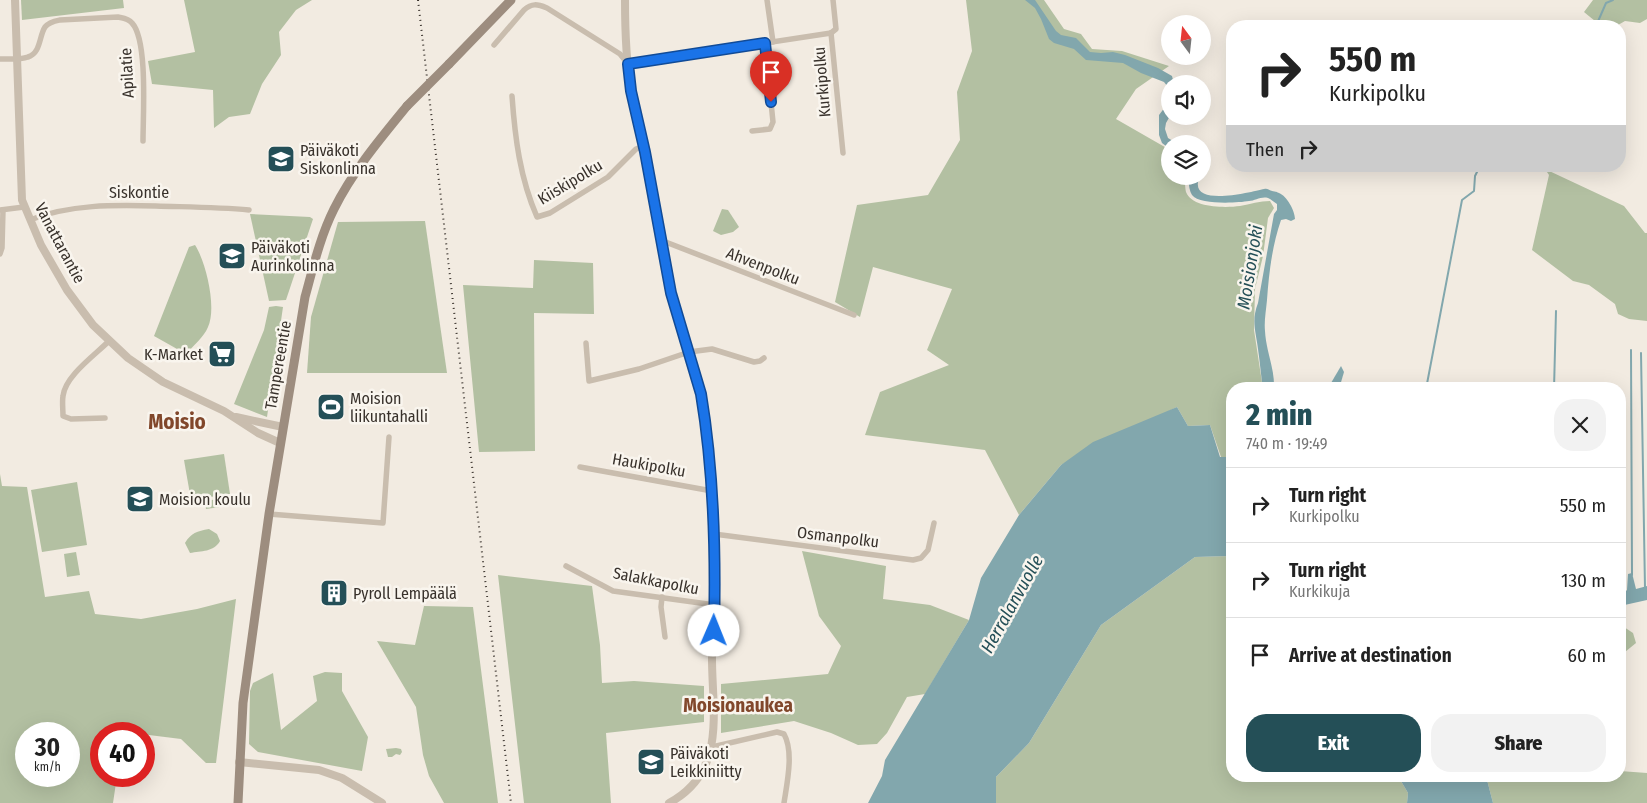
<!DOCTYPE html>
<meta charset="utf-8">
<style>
:root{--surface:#fff;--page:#f2f2f2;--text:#222;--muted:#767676;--line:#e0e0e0;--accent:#244f57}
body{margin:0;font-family:"Fira Sans Condensed",sans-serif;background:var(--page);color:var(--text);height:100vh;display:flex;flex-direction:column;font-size:19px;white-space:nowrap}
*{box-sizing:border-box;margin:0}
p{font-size:16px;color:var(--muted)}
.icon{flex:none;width:28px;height:28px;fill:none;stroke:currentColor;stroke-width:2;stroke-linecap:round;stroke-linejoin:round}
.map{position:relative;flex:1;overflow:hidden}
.drawer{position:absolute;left:1226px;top:382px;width:400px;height:400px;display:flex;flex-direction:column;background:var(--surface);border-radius:20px;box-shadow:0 5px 20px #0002}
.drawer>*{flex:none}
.hud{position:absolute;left:1226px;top:20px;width:400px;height:152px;border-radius:20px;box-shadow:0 5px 20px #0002;background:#fff;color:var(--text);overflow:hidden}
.needle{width:32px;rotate:345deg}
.buttons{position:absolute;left:1161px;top:15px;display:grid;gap:10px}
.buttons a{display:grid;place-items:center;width:50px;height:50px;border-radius:50%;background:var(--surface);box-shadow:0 5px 20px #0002;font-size:25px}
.speed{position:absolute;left:15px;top:722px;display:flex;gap:10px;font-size:25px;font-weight:700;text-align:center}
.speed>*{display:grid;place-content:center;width:65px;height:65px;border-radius:50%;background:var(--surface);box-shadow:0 5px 20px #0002;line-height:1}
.speed small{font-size:12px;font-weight:400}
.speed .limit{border:8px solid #d22;background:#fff;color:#111}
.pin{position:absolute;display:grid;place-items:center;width:42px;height:42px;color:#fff;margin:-51px -21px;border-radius:50% 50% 50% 0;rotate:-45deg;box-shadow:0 0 5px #0007}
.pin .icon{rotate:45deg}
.me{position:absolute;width:55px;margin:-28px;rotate:1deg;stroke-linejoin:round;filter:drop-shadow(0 0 4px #0008)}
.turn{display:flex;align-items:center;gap:18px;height:105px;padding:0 20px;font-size:22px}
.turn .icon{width:65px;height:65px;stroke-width:2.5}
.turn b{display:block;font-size:35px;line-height:42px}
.then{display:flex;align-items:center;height:48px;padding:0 20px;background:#0003;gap:10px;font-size:19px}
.round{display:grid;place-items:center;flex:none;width:52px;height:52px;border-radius:20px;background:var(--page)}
.summary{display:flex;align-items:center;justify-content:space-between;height:85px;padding:0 20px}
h1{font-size:30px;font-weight:800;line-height:38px;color:var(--accent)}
.button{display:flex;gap:10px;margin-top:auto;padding:10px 20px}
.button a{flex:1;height:58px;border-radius:20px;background:var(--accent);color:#fff;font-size:20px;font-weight:800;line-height:58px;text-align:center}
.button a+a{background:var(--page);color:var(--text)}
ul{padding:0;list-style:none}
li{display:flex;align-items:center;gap:15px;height:75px;padding:0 20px;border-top:1px solid var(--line)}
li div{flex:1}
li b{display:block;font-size:19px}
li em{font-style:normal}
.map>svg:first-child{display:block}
.green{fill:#b3c0a2;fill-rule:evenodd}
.water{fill:#82a7ad}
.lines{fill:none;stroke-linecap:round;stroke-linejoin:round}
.stream{stroke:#82a7ad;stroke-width:2}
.minor{stroke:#c9bdae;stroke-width:5.5}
.tertiary{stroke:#c9bdae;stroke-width:8}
.secondary{stroke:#9d8d7f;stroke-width:9}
.rail{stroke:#38312b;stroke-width:2;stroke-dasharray:1 4;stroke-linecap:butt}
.secondary-bridge{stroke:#9d8d7f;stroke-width:9}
.route-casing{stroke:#114b97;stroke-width:12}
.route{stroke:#1a73e8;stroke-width:9}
.labels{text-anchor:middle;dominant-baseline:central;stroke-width:5;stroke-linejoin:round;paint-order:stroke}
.street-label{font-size:16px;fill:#38312b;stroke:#f9f5ee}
.poi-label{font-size:16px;fill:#38312b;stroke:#f9f5ee;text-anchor:start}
.water-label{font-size:18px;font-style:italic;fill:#244f57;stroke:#f9f5ee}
.quarter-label{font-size:19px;font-weight:bold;fill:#81472b;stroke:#f9f5ee}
.district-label{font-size:21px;font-weight:bold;fill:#81472b;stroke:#f9f5ee}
</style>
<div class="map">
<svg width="1647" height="803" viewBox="0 0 1647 803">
<rect width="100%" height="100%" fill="#f2ebe1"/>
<g class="green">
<polygon points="21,0 123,0 124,8 22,20"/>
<polygon points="184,0 312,0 296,10 279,32 281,55 262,84 250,114 229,117 214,128 213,90 152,84 148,61 195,52"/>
<path d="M966,0H1044L1064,29L1081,34L1092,49L1122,51L1169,66L1136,89L1116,119L1170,150V176H1185C1185,181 1185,188 1186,192C1192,208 1225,208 1240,206C1250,204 1260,201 1270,201L1274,208L1268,218L1263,256L1255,289L1254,330L1263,389H1232V457H1221L1210,425L1188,426L1177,407L1061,465L1019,515L985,450L865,435L880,392L949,365L927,350L952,289L873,267L860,317L835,302L857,205L928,195L960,140L957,92L972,51Z"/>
<path d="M1593,0H1647V19L1640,23L1625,21C1607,33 1599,24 1584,12Z"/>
<polygon points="1545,169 1624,206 1645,233 1647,233 1647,321 1629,319 1618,314 1615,304 1589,285 1573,281 1532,250 1549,175"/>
<polygon points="722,209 728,210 739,227 733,232 721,235 713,231"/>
<polygon points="250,214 310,217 313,219 286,300 269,301"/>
<polygon points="425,221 447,373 307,373 311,317 338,222"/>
<path d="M195,245C206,262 217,308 208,327C204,337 193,346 186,354L154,336L189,247Z"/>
<polygon points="534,260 593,263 594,314 534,313 535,451 479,452 463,285 533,288"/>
<polygon points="276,306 283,307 267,417 234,404 264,330 269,307"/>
<polygon points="224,454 230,494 191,500 184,460"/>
<path d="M0,474L2,486L27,487L45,597L89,591L95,614L141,619L197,609L236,599L216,763H206L181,739L125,732L124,734H101V776H117L113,803H0ZM26,734H69V776H26Z"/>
<polygon points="77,482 87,545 42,552 31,490"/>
<polygon points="218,499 220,507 206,509 205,501"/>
<path d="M209,529L217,534L220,541C214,552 201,551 190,553L185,543C191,533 197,531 209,529Z"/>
<polygon points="802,551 886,566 883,599 930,605 969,620 925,694 907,697 887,733 877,744 858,745 831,733 794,721 721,733 721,684 828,674 841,646 819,616"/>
<polygon points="76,552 80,575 67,577 64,554"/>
<polygon points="1232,556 1232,776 1398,776 1408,793 1407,803 996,803 996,777 1029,743 1101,625 1195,557"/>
<polygon points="498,575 592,586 600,645 602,683 634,681 704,686 704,722 606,733 611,803 524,803"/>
<polygon points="424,606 473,607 498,803 444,803 429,776 423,755 416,707 377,641 415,645"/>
<polygon points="1620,627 1624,627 1633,633 1636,643 1625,652 1620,652"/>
<polygon points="325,672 342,673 342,691 368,737 362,771 258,752 249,744 250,691 253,683 273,673 281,730 317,701 313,676"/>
<polygon points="396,748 401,749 402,752 400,755 396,754 392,757 388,757 386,749"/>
<polygon points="1620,771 1647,773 1647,803 1493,803 1486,776 1620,776"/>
</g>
<g class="water">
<polygon points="1025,0 1035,0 1056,31 1061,35 1076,38 1090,52 1101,53 1113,52 1125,55 1158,68 1172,76 1174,84 1170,84 1170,116 1166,123 1165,129 1168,138 1178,144 1170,144 1170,149 1162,143 1159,135 1159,115 1168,103 1168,87 1164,82 1141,73 1123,63 1086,60 1074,49 1054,43 1049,39 1041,19 1035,8"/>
<path d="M1189,176H1200C1185,209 1251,192 1264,189C1268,188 1268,190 1272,191C1276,192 1275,191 1279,193C1287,196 1295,211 1295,219L1291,221L1286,219L1281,220C1272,246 1269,273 1267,300C1266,311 1264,321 1265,331C1266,351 1275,369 1274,389H1263C1261,376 1260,363 1258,349C1256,332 1251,321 1258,303L1274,214L1277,210V204C1274,202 1271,199 1268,198C1261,196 1255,201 1249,201C1237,203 1199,205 1192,195C1189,190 1188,181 1189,176Z"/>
<polygon points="1341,366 1344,372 1339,389 1330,389 1331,383"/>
<polygon points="1177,407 1188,426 1210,425 1220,457 1232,457 1232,556 1195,557 1101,625 1029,743 996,777 996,803 868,803 882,776 885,760 969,620 981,578 1019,515 1061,465 1093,442"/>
<polygon points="1632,573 1636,589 1647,586 1647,600 1620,606 1620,597 1627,590 1628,574"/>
<polygon points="1398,776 1486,776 1493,803 1407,803 1408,793"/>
</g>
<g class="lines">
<g class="stream">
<polyline points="1596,26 1606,3 1613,0"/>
<polyline points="1631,350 1632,575"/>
<polyline points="1641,353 1645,588"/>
<polyline points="1426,389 1462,200 1474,191 1475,176 1480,166"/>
<polyline points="1554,389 1556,311"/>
</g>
<g class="minor">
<polyline points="767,0 773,42"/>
<polyline points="831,33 843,153"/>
<polyline points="831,33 836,29 833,0"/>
<path d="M494,45L524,10C532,3 537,4 547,8L620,54L628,64L831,33"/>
<path d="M0,59C9,59 20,60 28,57C41,53 39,36 45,27C49,22 55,21 60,20L118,17C123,18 128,18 132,23C148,40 143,116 143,141"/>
<path d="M512,96C515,138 520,178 537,217L550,213L608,177L636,149L644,146"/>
<polyline points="752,131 770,129 773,122 765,43"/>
<polyline points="0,210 24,207"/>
<path d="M30,220C70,204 114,205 156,206C187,207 218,207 249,210"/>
<polyline points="663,241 854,315"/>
<polyline points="0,254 2,248 3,210"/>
<polyline points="586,343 589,381 639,369 689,352 712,349 754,362 760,361 764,358"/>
<path d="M105,418L71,419L63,416C63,410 62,402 63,396C65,376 95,355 109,341"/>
<polyline points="580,467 712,491"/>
<polyline points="269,514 383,523 389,437"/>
<polyline points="714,534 913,560 921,558 928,550 934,523"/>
<polyline points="566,566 613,591 715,605"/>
<polyline points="662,597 661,607 665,637"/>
<path d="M712,747L777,732L784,734C794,752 787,783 784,803"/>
</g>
<g class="tertiary">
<polyline points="15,0 22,200 41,245 67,290 93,325 128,358 163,382 224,411 258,433 280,443"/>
<path d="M625,0C625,31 626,61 631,91C636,123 645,154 651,185C660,227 665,270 676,312C683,340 695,367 701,396C715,461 716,541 715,607C715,623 713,638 712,653C711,708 729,771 669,803"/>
<polyline points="236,417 283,427"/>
<polyline points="239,762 319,770 342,778 382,803"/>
</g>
<g class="secondary">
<polyline points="449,64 511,0"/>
<path d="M238,803L243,703L269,514L305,297C313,268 320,237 334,209C353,171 380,139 407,106"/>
</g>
<polyline class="rail" points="418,0 511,803"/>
<polyline class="secondary-bridge" points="407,106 449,64"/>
</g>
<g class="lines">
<defs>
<path id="route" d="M714,631C716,552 714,472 701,394L671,293L645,152L631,91L628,64L765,43L771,102"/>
</defs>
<use href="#route" class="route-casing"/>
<use href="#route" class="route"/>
</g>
<defs>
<symbol id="school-square" viewBox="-11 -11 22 22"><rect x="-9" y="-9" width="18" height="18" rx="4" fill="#244f57" stroke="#f9f5ee"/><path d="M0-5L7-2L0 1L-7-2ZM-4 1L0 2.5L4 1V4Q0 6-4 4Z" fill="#fff"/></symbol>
<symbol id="supermarket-square" viewBox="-11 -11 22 22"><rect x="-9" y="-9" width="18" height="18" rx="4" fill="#244f57" stroke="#f9f5ee"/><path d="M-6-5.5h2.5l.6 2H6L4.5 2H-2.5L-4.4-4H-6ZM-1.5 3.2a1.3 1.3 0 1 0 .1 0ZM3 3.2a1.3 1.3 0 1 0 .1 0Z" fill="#fff"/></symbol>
<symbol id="stadium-square" viewBox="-11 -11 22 22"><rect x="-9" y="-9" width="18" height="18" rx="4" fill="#244f57" stroke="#f9f5ee"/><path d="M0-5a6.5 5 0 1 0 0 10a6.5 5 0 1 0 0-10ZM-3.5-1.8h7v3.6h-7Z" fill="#fff"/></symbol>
<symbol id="building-square" viewBox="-11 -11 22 22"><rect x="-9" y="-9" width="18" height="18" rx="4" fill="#244f57" stroke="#f9f5ee"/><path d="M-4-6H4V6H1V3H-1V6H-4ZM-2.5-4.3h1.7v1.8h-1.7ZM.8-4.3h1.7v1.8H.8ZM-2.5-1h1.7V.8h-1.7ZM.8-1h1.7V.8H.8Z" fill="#fff"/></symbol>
</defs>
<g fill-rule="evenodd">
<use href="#school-square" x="265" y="143" width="32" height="32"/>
<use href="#school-square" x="216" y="240" width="32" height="32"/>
<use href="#supermarket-square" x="206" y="338" width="32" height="32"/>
<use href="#stadium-square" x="315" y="391" width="32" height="32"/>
<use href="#school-square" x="124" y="483" width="32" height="32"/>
<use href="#building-square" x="318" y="577" width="32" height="32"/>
<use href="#school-square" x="635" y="746" width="32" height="32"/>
</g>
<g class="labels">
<g class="street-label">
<text transform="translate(127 73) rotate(-93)">Apilatie</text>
<text transform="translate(822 82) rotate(-95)">Kurkipolku</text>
<text transform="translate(570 182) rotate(-31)">Kiiskipolku</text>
<text x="139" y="192">Siskontie</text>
<text transform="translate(60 243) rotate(62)">Vanattarantie</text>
<text transform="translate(763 266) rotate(21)">Ahvenpolku</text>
<text transform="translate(278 365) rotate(-80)">Tampereentie</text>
<text transform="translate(649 465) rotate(10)">Haukipolku</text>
<text transform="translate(838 537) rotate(7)">Osmanpolku</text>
<text transform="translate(656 581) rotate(11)">Salakkapolku</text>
</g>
<g class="poi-label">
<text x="300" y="150">Päiväkoti<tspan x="300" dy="18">Siskonlinna</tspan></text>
<text x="251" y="247">Päiväkoti<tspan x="251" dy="18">Aurinkolinna</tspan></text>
<text x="203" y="354" text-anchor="end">K-Market</text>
<text x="350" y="398">Moision<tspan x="350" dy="18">liikuntahalli</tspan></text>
<text x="159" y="499">Moision koulu</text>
<text x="353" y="593">Pyroll Lempäälä</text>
<text x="670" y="753">Päiväkoti<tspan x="670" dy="18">Leikkiniitty</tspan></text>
</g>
<g class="water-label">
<text transform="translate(1250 267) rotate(-81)">Moisionjoki</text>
<text transform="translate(1012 604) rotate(-61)">Herralanvuolle</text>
</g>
<g class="quarter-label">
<text x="738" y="705">Moisionaukea</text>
</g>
<g class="district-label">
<text x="177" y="422">Moisio</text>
</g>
</g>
</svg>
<div class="buttons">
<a><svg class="needle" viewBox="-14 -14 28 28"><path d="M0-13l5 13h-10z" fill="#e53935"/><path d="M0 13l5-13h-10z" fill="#767676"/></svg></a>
<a><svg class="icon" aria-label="sound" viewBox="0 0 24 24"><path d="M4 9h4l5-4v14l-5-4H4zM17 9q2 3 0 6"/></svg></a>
<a><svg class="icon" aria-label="layers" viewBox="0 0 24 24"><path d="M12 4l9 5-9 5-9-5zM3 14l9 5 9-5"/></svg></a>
</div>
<div class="speed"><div>30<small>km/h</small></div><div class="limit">40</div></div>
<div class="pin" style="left:771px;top:102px;background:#d93025"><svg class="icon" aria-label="arrive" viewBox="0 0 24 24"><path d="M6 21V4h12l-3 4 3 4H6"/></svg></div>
<svg class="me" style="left:714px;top:631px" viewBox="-20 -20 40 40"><circle r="19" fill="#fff"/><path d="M0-13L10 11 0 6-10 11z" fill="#1a73e8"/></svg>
<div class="hud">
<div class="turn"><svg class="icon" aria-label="right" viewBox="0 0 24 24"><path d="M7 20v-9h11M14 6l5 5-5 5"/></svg><div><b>550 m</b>Kurkipolku</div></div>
<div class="then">Then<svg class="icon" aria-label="right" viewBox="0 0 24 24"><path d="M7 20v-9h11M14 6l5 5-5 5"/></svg></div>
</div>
<section class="drawer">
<div class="summary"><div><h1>2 min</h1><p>740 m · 19:49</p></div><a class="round"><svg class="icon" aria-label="close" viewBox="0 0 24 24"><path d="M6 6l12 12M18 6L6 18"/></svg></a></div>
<ul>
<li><svg class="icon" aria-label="right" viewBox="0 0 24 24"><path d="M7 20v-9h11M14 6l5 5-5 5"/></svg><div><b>Turn right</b><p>Kurkipolku</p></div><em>550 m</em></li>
<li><svg class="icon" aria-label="right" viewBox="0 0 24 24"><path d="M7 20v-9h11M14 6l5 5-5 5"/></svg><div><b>Turn right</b><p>Kurkikuja</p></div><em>130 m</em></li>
<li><svg class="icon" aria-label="arrive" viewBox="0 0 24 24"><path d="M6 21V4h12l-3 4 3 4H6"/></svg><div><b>Arrive at destination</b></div><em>60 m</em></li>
</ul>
<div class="button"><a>Exit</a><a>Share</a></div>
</section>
</div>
